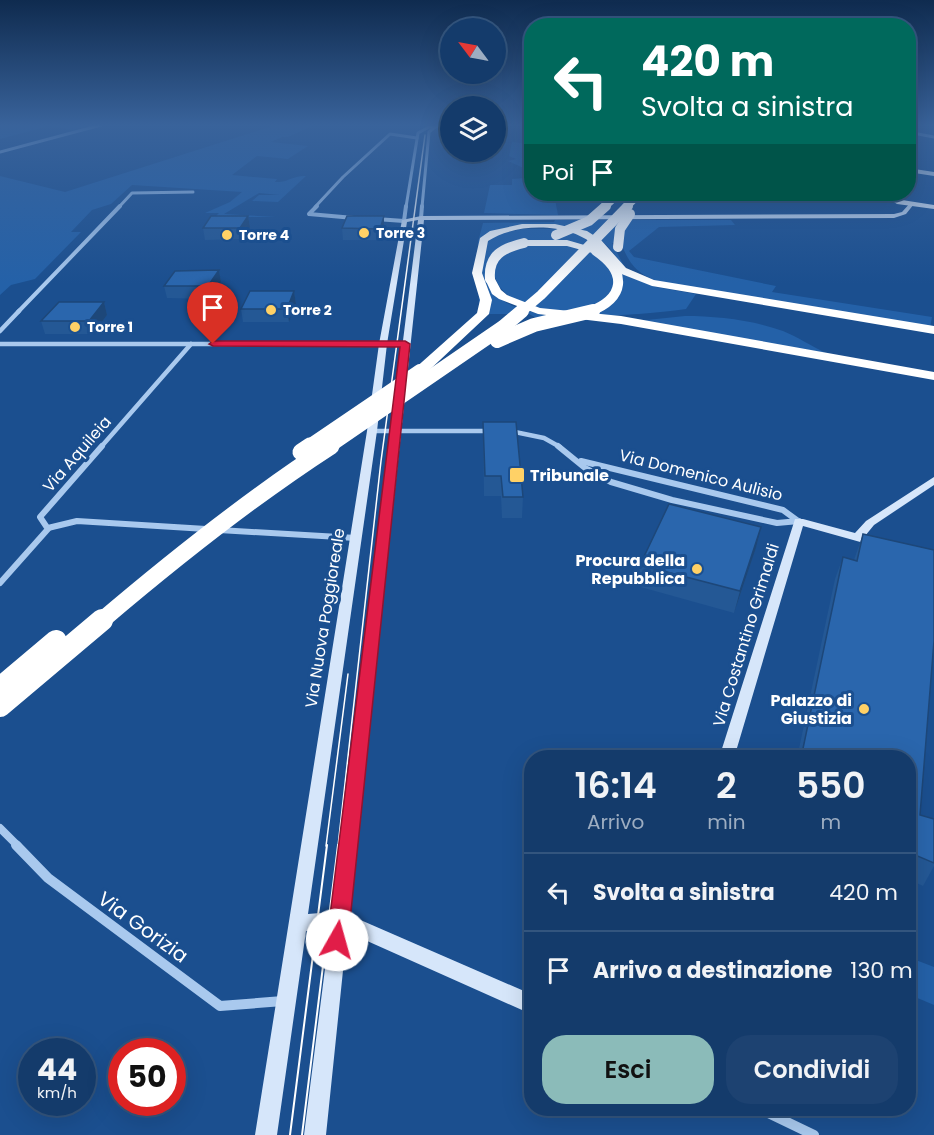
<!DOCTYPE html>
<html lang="it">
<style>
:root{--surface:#143b6b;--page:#1d4271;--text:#f1f3f6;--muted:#9dadc1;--line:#33557e;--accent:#8bbbb9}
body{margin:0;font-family:Poppins,sans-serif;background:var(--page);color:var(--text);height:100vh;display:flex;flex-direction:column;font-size:22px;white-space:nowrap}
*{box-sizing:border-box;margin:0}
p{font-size:20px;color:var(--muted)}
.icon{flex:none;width:33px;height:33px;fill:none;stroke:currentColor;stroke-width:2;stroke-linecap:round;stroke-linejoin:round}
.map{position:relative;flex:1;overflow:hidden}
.details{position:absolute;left:524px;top:750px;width:392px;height:366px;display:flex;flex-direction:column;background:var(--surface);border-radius:24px;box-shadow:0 6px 24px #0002,0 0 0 2px var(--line)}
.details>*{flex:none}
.banner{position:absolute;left:524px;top:18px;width:392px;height:183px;border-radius:24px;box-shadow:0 6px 24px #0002,0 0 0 2px var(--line);background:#00695c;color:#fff;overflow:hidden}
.needle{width:39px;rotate:302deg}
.fabs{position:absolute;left:440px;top:18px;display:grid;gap:12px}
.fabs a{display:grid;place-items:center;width:66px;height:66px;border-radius:50%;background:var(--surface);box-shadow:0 6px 24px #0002,0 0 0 2px var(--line);font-size:30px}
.speed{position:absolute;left:18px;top:1038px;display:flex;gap:12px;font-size:30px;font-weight:700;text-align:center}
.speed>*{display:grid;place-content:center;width:78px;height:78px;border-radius:50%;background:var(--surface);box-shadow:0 6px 24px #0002,0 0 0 2px var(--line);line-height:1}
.speed small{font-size:15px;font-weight:400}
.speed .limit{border:9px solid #d22;background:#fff;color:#111}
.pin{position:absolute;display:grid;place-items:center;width:51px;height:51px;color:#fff;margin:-62px -26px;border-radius:50% 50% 50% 0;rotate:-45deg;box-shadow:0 0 6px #0007}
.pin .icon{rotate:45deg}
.me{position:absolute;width:66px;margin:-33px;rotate:7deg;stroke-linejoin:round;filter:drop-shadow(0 0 4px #0008)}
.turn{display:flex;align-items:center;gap:21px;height:126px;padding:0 18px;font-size:27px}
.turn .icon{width:78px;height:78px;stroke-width:2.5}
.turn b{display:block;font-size:42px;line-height:51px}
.then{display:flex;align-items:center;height:57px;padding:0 18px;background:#0003;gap:12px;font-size:22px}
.eta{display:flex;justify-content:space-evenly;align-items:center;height:102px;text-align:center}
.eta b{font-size:36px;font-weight:600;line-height:42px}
.button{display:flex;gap:12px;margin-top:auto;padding:12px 18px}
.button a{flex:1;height:69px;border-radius:24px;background:var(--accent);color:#111;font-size:24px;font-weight:600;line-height:69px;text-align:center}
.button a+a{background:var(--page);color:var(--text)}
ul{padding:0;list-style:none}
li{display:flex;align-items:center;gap:18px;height:78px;padding:0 18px;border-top:2px solid var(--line)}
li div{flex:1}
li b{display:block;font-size:22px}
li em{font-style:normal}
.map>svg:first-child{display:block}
.green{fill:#2461a8}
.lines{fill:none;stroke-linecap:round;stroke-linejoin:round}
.street-far5{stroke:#a9c9ee;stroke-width:3}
.street-far4{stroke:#a9c9ee;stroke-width:4}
.street-far3{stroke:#a9c9ee;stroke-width:4.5}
.street-far2{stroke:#a9c9ee;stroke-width:6}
.street-far1{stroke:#a9c9ee;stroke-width:8}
.street{stroke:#a9c9ee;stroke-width:10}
.secondary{fill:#d6e6fa;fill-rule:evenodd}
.primary{fill:#f0f6ff;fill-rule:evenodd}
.highway{fill:#fff;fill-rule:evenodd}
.tram-far1{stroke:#fff;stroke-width:1.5}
.tram{stroke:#fff;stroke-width:2}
.highway-bridge-far4{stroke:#fff;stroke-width:8}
.highway-bridge-far3{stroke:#fff;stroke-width:10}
.highway-bridge-far2{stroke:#fff;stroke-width:14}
.highway-bridge-far1{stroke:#fff;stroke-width:17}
.highway-bridge{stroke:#fff;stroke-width:22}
.wall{fill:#245895}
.shaded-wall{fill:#1d4779}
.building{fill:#2a66ad;stroke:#1d4779;stroke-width:1.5}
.route{fill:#e11d48;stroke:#92132f;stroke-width:1.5}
.poi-dot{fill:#ffd166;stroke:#1b4f8f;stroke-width:2}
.labels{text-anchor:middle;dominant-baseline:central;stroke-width:6;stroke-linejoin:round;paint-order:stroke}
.far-poi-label{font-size:14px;font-weight:bold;fill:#fff;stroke:#1b4f8f;text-anchor:start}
.street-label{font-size:16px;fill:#fff;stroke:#1b4f8f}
.poi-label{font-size:16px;font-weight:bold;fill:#fff;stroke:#1b4f8f;text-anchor:end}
.near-street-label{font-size:20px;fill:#fff;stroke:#1b4f8f}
</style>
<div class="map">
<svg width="934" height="1135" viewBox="0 0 934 1135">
<rect width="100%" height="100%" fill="#1b4f8f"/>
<g class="green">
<polygon points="0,125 93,125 72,130 49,126 0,139"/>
<path d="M276,125H314L288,137H282L271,142L308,146L288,159L257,156L232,175L277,179L275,182C288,183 290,176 306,176L278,202L252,201L259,195H280L259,193L224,214L276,217H215L219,213H205L230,202L242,192L132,185L111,204L92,210L71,232H81L35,279L11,285L0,295V176L65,192Z"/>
<polygon points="512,142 531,144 531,194 554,194 558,215 484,213 490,185 512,185 512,179 526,178 529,175 528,170 508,161 516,159 509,156"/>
<path d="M555,220H731L735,225L659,227L629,251L634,257L776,286L772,292L932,317L930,328L665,284C640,275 631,269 621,243H612L624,266C615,256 607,243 595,236C571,221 499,223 479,242L488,240L502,233L522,229H561L588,238L619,272L627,276L656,287L696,294L686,309C644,315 511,329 495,277L488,285C502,307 524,310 549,316L538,319L529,314H479L478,242L483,223L554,222Z"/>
<path d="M685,316C716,316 753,320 783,331C798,337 811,346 826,353L637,321Z"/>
<polygon points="908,957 934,967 934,1005 908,994"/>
</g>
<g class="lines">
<g class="street-far5">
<polyline points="908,132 934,137"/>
<polyline points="0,152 101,125"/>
<polyline points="890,196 905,196"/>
<polyline points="119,207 132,193 193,192"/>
<polyline points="315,207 343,177 390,134 417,138"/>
<polyline points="406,207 418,133 429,127 450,126"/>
<polyline points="422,207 429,132 435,127"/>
</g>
<g class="street-far4">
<polyline points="317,206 309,214 354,218"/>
<polyline points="421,218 422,206"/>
<polyline points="376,219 404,221 406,206"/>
<polyline points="18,312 120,206"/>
</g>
<g class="street-far3">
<polyline points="0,331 19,311"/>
<polyline points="0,344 405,344"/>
<polyline points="372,431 488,431"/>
<polyline points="510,431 544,438 560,447"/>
<polyline points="101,447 191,344"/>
</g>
<g class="street-far2">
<polyline points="558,446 585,468 611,482 672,500 777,523 799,521"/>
<polyline points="581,461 783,510 798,521"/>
<polyline points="48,528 77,521 206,529"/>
<polyline points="219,530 356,538"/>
<polyline points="0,583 48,529 40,517 102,446"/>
</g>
<polyline class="street-far1" points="0,828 18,846"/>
<g class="street">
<polyline points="16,845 48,878 220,1006 283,1001"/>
<polyline points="758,1108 814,1135"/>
</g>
<g class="secondary">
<path d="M911,202L914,204L906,214L894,218L424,220L349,915L531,994V1014L347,932L326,1135H304L330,929L306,931L277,1135H255L367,431L379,344L402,220L421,216L894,214L902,212ZM418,220L332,912L308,914L377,431L387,344L407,222Z"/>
<polygon points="934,477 934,485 874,525 865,536 879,541 881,543 879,545 871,545 803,526 734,758 719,758 795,519 803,519 855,533 866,521"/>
</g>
<g class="primary">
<polygon points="908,168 934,172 934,176 908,172"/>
<polygon points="881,194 889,194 902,200 934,205 934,209 897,204"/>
</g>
<g class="highway">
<path d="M522,224H555L587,231L601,240L626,268L654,280L934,326V334L652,286L619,273L601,251L596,254L567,246H524L519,243L524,240H567L598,249C573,222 517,222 488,241L482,273L492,300L489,314L423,376H413L411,373L413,370L477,313L480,300L472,273L480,238L490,231Z"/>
<polygon points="490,276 494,277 501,290 507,295 540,308 621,316 934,372 934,380 621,324 538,314 499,299 492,294 485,279"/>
</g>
<g class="tram-far1">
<polyline points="326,846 348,674"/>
<polyline points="338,846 381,461 425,135"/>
</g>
<g class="tram">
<polyline points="290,1135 327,845"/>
<polyline points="302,1135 338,845"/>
</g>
<g class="highway-bridge-far4">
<polyline points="604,207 618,194"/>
<polyline points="626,207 639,194"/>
</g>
<g class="highway-bridge-far3">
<polyline points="556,235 589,221 606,206"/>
<polyline points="618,247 620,229 630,214"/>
<path d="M490,279C488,255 503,248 524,243"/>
<polyline points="521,312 541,295 628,206"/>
<path d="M589,312C625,298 628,273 596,251"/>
</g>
<g class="highway-bridge-far2">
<polyline points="497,341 534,325 593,311"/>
<polyline points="308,447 420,371"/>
<polyline points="328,447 503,327 522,311"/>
</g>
<g class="highway-bridge-far1">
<polyline points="301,452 310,446"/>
<path d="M100,622C174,559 249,499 331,446"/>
</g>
<g class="highway-bridge">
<polyline points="0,688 56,641"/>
<polyline points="0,706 102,620"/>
</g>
</g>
<g class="wall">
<polygon points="248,216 250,227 242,239 205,240 203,228"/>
<polygon points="342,228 384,228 381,240 343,240"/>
<polygon points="219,270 221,282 211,299 167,298 164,286"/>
<polygon points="294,291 296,304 289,322 243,322 241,309"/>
<polygon points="104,302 107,315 93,334 45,334 41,321"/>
<polygon points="483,422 523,497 522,518 502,518 501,496 484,496"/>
<polygon points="761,527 756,548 734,613 637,586 640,565"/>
<polygon points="863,534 920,815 934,819 934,866 923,886 908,879 908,758 797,758 835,579 843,557 854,560"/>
</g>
<g class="shaded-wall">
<polygon points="248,216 250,227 242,239 240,228"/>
<polygon points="384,216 384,228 381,240 380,229"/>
<polygon points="219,270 221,282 211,299 208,286"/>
<polygon points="294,291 296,304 289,322 287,309"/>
<polygon points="104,302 107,315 93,334 89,321"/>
<polygon points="761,527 756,548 734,613 740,591"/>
</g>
<g class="building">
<polygon points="211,216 248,216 240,228 203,228"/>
<polygon points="347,216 384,216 380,229 342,228"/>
<polygon points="219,270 208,286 164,286 175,271"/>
<polygon points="250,291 294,291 287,309 241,309"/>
<polygon points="59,302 104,302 89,321 41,321"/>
<polygon points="483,422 516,422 523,497 503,497 501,476 485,476"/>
<polygon points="669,504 761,527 740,591 640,565"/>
<polygon points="863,534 934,550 934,641 920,815 934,819 934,863 908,852 908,758 801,758 843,557 857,561"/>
</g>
<linearGradient id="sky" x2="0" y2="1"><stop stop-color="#0f2b4f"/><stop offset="0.44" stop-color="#39639b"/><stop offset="1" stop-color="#39639b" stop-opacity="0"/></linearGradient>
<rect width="934" height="284" fill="url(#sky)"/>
<polygon class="route" points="405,341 410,344 348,940 345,947 337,950 330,947 327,940 400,347 213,346 209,344 213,341"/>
<g class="poi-dot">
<circle cx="364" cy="233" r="6"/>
<circle cx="227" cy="235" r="6"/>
<circle cx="271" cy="310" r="6"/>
<circle cx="75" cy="327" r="6"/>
<rect x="509" y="467" width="16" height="16" rx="3"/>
<circle cx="697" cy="569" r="6"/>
<circle cx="864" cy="709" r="6"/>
</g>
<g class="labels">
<g class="far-poi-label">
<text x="376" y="233">Torre 3</text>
<text x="239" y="235">Torre 4</text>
<text x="283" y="310">Torre 2</text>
<text x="87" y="327">Torre 1</text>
</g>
<g class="street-label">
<text transform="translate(77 454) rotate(-49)">Via Aquileia</text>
<text transform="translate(701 475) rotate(14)">Via Domenico Aulisio</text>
<text transform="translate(325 618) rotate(-81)">Via Nuova Poggioreale</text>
<text transform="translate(746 635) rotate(-73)">Via Costantino Grimaldi</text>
</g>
<g class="poi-label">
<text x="530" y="475" text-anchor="start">Tribunale</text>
<text x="685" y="560">Procura della<tspan x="685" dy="18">Repubblica</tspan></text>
<text x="852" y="700">Palazzo di<tspan x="852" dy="18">Giustizia</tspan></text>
</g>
<g class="near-street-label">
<text transform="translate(143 927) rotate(36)">Via Gorizia</text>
</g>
</g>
</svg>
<div class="fabs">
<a><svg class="needle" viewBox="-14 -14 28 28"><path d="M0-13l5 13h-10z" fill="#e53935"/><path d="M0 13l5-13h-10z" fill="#9dadc1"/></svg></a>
<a><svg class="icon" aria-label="layers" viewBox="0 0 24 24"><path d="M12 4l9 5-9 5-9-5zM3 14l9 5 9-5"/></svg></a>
</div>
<div class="speed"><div>44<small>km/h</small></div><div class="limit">50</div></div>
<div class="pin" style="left:213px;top:344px;background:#d93025"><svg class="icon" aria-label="arrive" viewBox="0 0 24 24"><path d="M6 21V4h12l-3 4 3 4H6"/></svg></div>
<svg class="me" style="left:337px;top:940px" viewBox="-20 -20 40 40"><circle r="19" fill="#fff"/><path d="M0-13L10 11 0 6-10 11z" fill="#e11d48"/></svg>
<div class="banner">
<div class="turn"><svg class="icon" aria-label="left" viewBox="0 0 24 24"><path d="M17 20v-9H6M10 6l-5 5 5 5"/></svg><div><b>420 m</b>Svolta a sinistra</div></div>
<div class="then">Poi<svg class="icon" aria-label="arrive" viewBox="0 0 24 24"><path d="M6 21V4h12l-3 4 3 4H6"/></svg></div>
</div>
<section class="details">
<div class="eta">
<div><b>16:14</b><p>Arrivo</p></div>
<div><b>2</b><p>min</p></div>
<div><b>550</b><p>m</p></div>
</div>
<ul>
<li><svg class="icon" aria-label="left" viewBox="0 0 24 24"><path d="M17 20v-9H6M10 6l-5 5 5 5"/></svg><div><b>Svolta a sinistra</b></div><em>420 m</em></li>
<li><svg class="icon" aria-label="arrive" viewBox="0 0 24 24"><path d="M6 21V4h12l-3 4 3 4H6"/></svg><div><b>Arrivo a destinazione</b></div><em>130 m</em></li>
</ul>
<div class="button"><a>Esci</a><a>Condividi</a></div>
</section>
</div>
